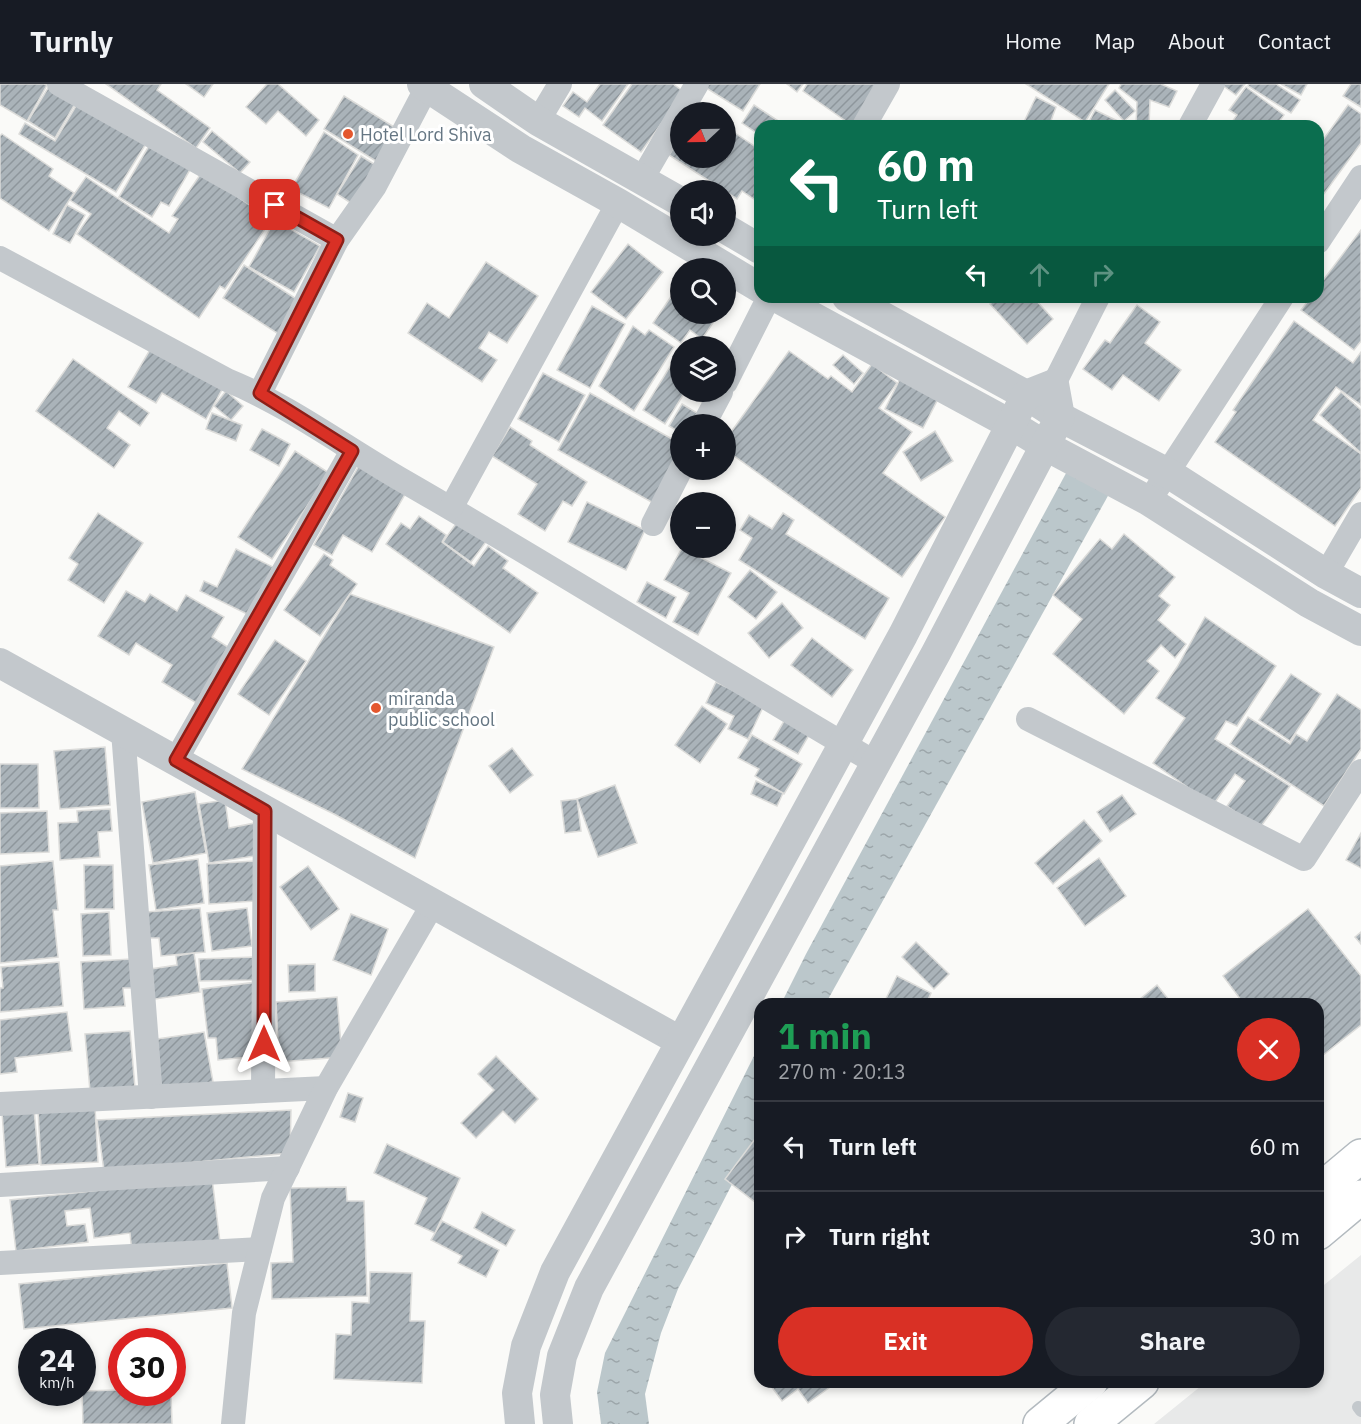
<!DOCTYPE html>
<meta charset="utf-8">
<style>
:root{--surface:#171b24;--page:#242831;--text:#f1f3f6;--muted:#9ea1a6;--line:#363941;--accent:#d93025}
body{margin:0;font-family:"IBM Plex Sans",sans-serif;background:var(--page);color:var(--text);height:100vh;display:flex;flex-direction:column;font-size:22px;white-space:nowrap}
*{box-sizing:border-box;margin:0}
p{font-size:20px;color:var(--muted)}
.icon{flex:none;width:33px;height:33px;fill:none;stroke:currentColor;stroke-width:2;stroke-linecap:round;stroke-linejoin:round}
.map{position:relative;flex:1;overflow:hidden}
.drawer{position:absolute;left:754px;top:914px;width:570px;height:390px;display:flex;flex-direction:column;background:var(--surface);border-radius:18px;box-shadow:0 3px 9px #0003}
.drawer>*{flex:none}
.banner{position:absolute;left:754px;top:36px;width:570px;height:183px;border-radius:18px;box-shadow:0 3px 9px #0003;background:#0b6e4f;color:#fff;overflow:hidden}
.needle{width:39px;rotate:248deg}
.tools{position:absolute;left:670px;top:18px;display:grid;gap:12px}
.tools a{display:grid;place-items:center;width:66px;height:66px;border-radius:50%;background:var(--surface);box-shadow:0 3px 9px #0003;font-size:30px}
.speed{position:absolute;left:18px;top:1244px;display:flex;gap:12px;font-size:30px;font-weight:700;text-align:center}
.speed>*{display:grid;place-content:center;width:78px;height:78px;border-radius:50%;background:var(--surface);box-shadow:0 3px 9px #0003;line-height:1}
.speed small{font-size:15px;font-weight:400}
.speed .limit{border:9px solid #d22;background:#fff;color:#111}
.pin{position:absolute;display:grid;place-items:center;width:51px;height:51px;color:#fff;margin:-26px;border-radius:12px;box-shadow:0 3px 9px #0006}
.me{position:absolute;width:66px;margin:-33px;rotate:0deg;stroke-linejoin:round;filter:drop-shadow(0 0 4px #0008)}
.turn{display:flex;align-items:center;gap:21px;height:126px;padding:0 24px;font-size:27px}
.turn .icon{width:78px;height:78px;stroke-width:2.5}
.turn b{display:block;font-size:42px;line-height:51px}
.lanes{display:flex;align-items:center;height:57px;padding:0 24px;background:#0003;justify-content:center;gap:30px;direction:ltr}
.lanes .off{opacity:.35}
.round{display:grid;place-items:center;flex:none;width:63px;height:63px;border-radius:32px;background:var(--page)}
.headline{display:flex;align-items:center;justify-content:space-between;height:102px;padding:0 24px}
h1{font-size:36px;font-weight:700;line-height:45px;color:#1e9e55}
.button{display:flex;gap:12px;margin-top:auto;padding:12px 24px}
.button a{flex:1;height:69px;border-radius:36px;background:var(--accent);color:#fff;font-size:24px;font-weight:700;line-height:69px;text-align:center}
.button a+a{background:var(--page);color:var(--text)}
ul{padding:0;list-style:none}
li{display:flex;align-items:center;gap:18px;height:90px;padding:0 24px;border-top:2px solid var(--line)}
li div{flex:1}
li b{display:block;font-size:22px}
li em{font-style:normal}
header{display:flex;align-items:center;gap:36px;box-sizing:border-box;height:84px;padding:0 30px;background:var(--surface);border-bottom:2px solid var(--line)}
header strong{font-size:28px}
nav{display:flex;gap:33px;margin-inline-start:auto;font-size:21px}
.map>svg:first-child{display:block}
.built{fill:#e8e9e9}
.water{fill:url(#water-ripples)}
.building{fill:url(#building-hatch);stroke:#dcdcda;stroke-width:1.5}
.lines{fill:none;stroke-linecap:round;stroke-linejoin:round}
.secondary-casing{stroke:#b3babf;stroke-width:36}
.service{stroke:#c3c8cc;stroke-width:12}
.minor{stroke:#c3c8cc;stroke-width:24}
.tertiary{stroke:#c3c8cc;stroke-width:30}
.secondary{stroke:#fff;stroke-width:33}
.route-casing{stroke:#8d1f18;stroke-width:15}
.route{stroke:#d93025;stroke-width:10}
.poi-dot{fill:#e4572e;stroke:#fff;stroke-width:2}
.labels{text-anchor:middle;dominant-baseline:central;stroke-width:6;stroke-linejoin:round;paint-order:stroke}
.poi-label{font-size:18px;fill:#657683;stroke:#fff;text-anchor:start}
</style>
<header>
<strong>Turnly</strong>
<nav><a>Home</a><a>Map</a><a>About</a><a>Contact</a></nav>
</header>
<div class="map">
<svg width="1361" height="1340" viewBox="0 0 1361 1340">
<defs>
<pattern id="water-ripples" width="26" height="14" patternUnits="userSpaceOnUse" patternTransform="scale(1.5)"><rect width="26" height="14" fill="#bbc7cb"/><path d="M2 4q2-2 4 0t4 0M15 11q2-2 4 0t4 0" fill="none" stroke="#9ca6aa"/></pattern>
<pattern id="building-hatch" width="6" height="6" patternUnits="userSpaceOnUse" patternTransform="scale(1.5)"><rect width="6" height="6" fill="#aab3b9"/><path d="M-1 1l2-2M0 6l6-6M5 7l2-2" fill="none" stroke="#8e969c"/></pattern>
</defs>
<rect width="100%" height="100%" fill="#fafaf8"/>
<polygon class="built" points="1361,1171 1361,1340 1154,1340 1206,1298 1318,1298 1319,1205"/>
<g class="water">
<polygon points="1071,380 1114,401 826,919 781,920 806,870"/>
<polygon points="760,960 760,1046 678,1205 661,1249 645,1310 649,1340 601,1340 597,1308 605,1269"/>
</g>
<g class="building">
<polygon points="0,0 44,0 47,1 27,37 0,21"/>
<polygon points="106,0 161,0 157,6 210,44 196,64"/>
<polygon points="186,0 213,0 204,13"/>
<polygon points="267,0 278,0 319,36 306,52 278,27 266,40 246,23"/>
<polygon points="600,0 628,0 602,37 585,24 579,33 563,22 573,8 587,18"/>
<polygon points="632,0 673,0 684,8 641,68 603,41"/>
<polygon points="704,0 760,0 743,27 703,2"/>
<polygon points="787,0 803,0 797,8"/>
<polygon points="807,0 881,0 853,42 803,7"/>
<polygon points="1026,0 1109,0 1085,38"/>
<polygon points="1121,0 1161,0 1177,7 1169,23 1150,16 1149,42 1136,42 1137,18 1119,4"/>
<polygon points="1223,0 1245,0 1236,11 1222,1"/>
<polygon points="1249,0 1276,0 1300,16 1291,29 1248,2"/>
<polygon points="1281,0 1307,0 1301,11"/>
<polygon points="1351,0 1361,0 1361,23 1343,12"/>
<polygon points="1246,3 1284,31 1276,42 1229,42 1237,31 1229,26"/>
<polygon points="48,4 75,20 55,54 28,37"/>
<polygon points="1115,6 1135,27 1124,37 1105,16"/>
<polygon points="344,12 399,46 379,79 324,45"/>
<polygon points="1036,13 1056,23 1049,42 1022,42"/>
<polygon points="79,17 147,58 116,108 19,50 25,39 55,57"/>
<polygon points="754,21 786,42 760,42 760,51 742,39"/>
<polygon points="1348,21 1361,30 1361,59 1318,118 1318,63"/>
<polygon points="1095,26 1128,42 1087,42"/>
<polygon points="726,43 760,66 760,119 742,107 737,115 669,71 681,52 681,74 726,74"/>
<polygon points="212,47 250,78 240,89 203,58"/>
<polygon points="324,48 358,71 329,124 291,105"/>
<polygon points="2,50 53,85 49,92 74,109 49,147 0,114 0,52"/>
<polygon points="150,60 191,84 169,122 161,118 152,133 119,113"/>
<polygon points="361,72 382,85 357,123 337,110"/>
<polygon points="202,88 271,136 225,205 220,202 199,234 77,150 91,130 70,116 86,93 169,149 178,135 172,132"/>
<polygon points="67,121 85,131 70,159 53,150"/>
<polygon points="275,136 320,162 294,208 249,183"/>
<polygon points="1361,146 1361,257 1354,266 1301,226 1311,213 1318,213 1318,203"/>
<polygon points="628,160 663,188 626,235 591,208"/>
<polygon points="486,178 538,212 507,259 489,248 479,264 497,276 482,298 408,249 427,219 449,234"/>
<polygon points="244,181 301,218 280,251 223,214"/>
<polygon points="681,198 681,230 719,230 702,255 690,246 681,259 653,239"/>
<polygon points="997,213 1033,213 1053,235 1027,260 990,220"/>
<polygon points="1137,221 1160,238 1145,259 1181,286 1159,317 1123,291 1112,306 1083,285 1105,256 1110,259"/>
<polygon points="592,222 625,240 590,304 557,286"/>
<polygon points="1294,237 1353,279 1361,268 1361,321 1336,303 1313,336 1361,370 1361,404 1335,442 1215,358 1236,328 1233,326"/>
<polygon points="633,242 645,251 649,246 674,263 634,327 599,302"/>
<polygon points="686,257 696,262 683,262"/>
<polygon points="154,259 225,300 206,335 162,309 156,319 128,303"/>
<polygon points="681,265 681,308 685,308 665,340 643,326"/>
<polygon points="789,267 828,295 831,292 852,308 872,280 897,299 879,324 912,348 883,389 945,433 902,493 726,366 726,355"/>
<polygon points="843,271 863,289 854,300 833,281"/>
<polygon points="73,275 149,329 140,342 119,327 107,344 130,361 114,384 36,327"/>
<polygon points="543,289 585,311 559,358 518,335"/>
<polygon points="900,295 938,315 923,344 885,325"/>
<polygon points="226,307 243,322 231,336 214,322"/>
<polygon points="688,308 714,308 709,321 687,312"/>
<polygon points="1341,308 1361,326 1361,369 1320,331"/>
<polygon points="590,309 681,360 681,373 655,420 558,366"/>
<polygon points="682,320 702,332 697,340 681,340 681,349 669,342"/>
<polygon points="212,329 242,341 236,357 206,345"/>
<polygon points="510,343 532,357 530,361 587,398 572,422 563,417 545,447 518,430 537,400 492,372"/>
<polygon points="262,345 290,360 279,382 250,366"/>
<polygon points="935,347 953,377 921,397 903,368"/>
<polygon points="295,367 329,389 272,475 238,453"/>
<polygon points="361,378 408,405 372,468 343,451 332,471 314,461"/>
<polygon points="587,418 645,446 626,486 568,458"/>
<polygon points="98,429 143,459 104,519 68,496 78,480 69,474"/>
<polygon points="783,429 794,436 786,450 889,514 865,555 739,476 752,454 740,446 749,431 772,445"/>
<polygon points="419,432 446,451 442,458 474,482 488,462 508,477 503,484 538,509 510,549 386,460 401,439 410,445"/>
<polygon points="460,434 488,455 471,478 443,458"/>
<polygon points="1124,450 1175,493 1159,512 1170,521 1158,536 1186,560 1175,574 1161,561 1147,577 1159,587 1124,630 1053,570 1082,535 1053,511 1100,455 1112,465"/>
<polygon points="682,464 731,489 698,551 673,538 689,509 664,496"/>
<polygon points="236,465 273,483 249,531 200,507 204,497 217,503"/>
<polygon points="324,470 333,476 330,481 357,500 320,552 284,526"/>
<polygon points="750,486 777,508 756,535 728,513"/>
<polygon points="647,498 676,513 666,534 637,518"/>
<polygon points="126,507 145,518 150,510 177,527 186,511 224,533 212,553 231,565 198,620 162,598 172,581 136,559 129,571 98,552"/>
<polygon points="350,510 494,563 415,774 334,730 242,685"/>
<polygon points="782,519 803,544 769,574 748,549"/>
<polygon points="1205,533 1276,582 1237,642 1226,637 1215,655 1290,702 1259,745 1227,722 1245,697 1235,690 1213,721 1153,679 1185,634 1156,614 1177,583"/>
<polygon points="812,554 853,586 832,613 791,581"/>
<polygon points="275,556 306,577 269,631 238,610"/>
<polygon points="1291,590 1321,610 1290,657 1259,636"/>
<polygon points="716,598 764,621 748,655 728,645 734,632 706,619"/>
<polygon points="1337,610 1361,626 1361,665 1324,722 1230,660 1248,633 1290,660 1296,650 1307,657"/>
<polygon points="702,622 727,640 700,679 675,661"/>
<polygon points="787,632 812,646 798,670 773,656"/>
<polygon points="752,651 802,680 784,710 755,692 759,685 738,674"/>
<polygon points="105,663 110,721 60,725 54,667"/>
<polygon points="512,664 533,691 510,709 489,682"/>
<polygon points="0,680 38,680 39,724 0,724"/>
<polygon points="756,697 783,709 777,722 751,710"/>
<polygon points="615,701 637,759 598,773 577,715"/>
<polygon points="195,708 206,769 153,779 142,718"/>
<polygon points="1122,711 1136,730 1110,748 1097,728"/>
<polygon points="577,715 581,747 565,749 561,717"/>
<polygon points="225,716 229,744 255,739 261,771 209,779 199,720"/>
<polygon points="110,725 112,747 98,748 100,773 60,776 58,739 78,738 77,727"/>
<polygon points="47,727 49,768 0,770 0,729"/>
<polygon points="1084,736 1102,757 1053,800 1035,779"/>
<polygon points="1361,749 1361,784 1346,776"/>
<polygon points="1099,774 1126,812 1085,842 1057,804"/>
<polygon points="198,775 204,819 156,826 149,781"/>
<polygon points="53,777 58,826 53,826 58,873 0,879 0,782"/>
<polygon points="254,777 256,817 209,820 207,780"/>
<polygon points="84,781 113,781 114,825 85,825"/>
<polygon points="308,782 339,825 311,846 280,803"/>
<polygon points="200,824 205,868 161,872 159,854 148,854 146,828"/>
<polygon points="247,824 252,862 212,867 207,829"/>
<polygon points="1308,825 1361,892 1361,941 1318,975 1318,920 1244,920 1223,892"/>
<polygon points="109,828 111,871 83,872 81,830"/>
<polygon points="351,830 388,845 371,891 333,876"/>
<polygon points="1361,848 1361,860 1355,853"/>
<polygon points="916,858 949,890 934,905 902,873"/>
<polygon points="194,869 200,908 149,916 144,886 177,881 176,872"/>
<polygon points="254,873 255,896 200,897 199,875"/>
<polygon points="131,875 133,904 123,904 125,922 84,925 81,878"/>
<polygon points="59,878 63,922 0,928 0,904 3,904 1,883"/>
<polygon points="315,880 315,907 289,908 288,881"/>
<polygon points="897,892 931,909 926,920 884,919"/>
<polygon points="257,898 259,972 218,976 216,954 208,954 202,905"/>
<polygon points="1157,901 1172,920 1134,920"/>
<polygon points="337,913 342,973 279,978 276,918"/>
<polygon points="67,928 72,967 15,974 17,988 0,990 0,936"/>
<polygon points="130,947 135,1004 90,1007 85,950"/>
<polygon points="204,948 213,998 159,1007 151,956"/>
<polygon points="496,972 538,1015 515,1039 503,1027 476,1054 461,1039 494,1006 478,990"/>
<polygon points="348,1009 363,1014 355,1038 340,1033"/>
<polygon points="95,1023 98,1078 41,1081 38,1026"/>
<polygon points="34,1025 39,1080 6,1083 2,1028"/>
<polygon points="291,1026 290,1069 104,1087 97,1036"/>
<polygon points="755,1055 760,1058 759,1121 725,1095"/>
<polygon points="387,1060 460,1094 435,1149 415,1140 427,1114 374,1089"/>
<polygon points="212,1094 220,1158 132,1169 130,1149 94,1154 90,1124 65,1127 67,1142 85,1140 88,1158 16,1167 10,1116"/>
<polygon points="346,1103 347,1117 364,1117 367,1212 272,1215 271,1179 293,1178 290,1104"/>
<polygon points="482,1128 515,1146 506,1162 474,1144"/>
<polygon points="442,1137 499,1166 486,1193 458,1179 462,1172 431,1156"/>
<polygon points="227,1179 232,1224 24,1245 19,1200"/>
<polygon points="370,1188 412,1189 410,1237 425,1237 422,1299 334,1295 336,1250 351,1251 352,1218 369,1219"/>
<polygon points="760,1204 760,1216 755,1209"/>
<polygon points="122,1282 122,1308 171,1308 172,1340 83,1340 82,1307 117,1306 117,1283"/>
<polygon points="768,1298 837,1298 808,1319 798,1305 782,1317"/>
</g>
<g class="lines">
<defs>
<g id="secondary">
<polyline points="1318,1108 1361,1072"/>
<polyline points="1318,1149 1361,1113"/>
<polyline points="1040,1340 1091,1298"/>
<polyline points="1091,1340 1142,1298"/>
</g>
</defs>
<use href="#secondary" class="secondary-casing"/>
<polyline class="service" points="1358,1323 1361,1327"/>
<g class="minor">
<polyline points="59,0 337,156"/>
<polyline points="538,37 560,0"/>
<polyline points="864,42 888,0"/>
<polyline points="1190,42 1213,0"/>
<polyline points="642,95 697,0"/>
<polyline points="1318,158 1361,93"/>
<path d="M0,174L227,296C288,321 343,362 400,395C560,487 717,586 876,679"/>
<polyline points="726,298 769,213"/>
<polyline points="1054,300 1098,213"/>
<polyline points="260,309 337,156 375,102 427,3"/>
<polyline points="704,340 721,308"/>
<polyline points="1149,417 1282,213"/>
<polyline points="451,424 618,119"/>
<polyline points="653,440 681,385"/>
<polyline points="1326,490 1361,430"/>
<polyline points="1028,635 1304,775 1361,687"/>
<polyline points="123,647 151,1013"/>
<polyline points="176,676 352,367"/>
<polyline points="263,1007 265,727"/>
<polyline points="0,1020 326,1004"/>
<polyline points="0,1101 288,1084"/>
<polyline points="0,1179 260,1165"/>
<polyline points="233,1340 244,1229 273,1114 326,1004 434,818"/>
</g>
<g class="tertiary">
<polyline points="422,0 521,65 618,119 760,204"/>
<polyline points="484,0 538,37 681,118"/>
<polyline points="726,145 760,165"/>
<polyline points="776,213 1010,340 1046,362 1149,417 1309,519 1361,547"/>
<polyline points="847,213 1026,311 1060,333 1168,389 1326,490 1361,509"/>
<polyline points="0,579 680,957"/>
<polyline points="520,1340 517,1309 526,1262 555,1188 903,551 1026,311 1054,300 1060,333 936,569 589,1204 562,1272 555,1311 558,1340"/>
</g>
<use href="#secondary" class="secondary"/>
</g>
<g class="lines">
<defs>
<polyline id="route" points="264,960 265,727 176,676 352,367 260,309 337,156 275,121"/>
</defs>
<use href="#route" class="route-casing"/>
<use href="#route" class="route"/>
</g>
<g class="poi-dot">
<circle cx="348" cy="50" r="6"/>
<circle cx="376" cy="624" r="6"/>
</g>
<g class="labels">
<g class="poi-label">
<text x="360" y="50">Hotel Lord Shiva</text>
<text x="388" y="614">miranda<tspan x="388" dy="21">public school</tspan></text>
</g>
</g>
</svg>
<div class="tools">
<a><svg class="needle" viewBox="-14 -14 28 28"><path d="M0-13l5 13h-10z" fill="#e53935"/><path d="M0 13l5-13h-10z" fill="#9ea1a6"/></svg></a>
<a><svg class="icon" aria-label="sound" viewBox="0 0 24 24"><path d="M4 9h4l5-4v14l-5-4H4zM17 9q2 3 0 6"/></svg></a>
<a><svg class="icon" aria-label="search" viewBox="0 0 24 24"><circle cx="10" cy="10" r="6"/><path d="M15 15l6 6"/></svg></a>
<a><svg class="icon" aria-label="layers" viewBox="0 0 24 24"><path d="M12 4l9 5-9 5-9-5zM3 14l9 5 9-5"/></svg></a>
<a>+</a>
<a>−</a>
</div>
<div class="speed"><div>24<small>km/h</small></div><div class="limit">30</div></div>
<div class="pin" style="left:275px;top:121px;background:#d93025"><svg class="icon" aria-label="arrive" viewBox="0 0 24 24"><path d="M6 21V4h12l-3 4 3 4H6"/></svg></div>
<svg class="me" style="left:264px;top:960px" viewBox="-20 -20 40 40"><path d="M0-17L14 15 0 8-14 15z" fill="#d93025" stroke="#fff" stroke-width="4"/></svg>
<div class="banner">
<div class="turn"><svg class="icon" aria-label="left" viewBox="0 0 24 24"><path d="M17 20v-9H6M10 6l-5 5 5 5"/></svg><div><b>60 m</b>Turn left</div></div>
<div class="lanes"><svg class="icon" aria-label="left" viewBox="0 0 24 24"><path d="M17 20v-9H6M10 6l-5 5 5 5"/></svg><svg class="icon off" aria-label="ahead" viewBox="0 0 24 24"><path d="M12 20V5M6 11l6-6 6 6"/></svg><svg class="icon off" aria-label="right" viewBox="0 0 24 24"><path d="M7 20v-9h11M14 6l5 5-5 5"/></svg></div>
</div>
<section class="drawer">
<div class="headline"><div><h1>1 min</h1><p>270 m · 20:13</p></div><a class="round" style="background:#d93025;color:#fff"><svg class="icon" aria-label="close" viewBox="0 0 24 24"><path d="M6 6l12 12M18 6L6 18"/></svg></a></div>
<ul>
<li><svg class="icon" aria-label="left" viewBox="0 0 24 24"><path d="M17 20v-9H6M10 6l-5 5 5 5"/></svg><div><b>Turn left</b></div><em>60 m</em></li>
<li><svg class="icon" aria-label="right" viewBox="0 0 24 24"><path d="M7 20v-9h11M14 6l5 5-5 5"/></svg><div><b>Turn right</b></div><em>30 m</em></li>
</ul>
<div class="button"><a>Exit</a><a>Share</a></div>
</section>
</div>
